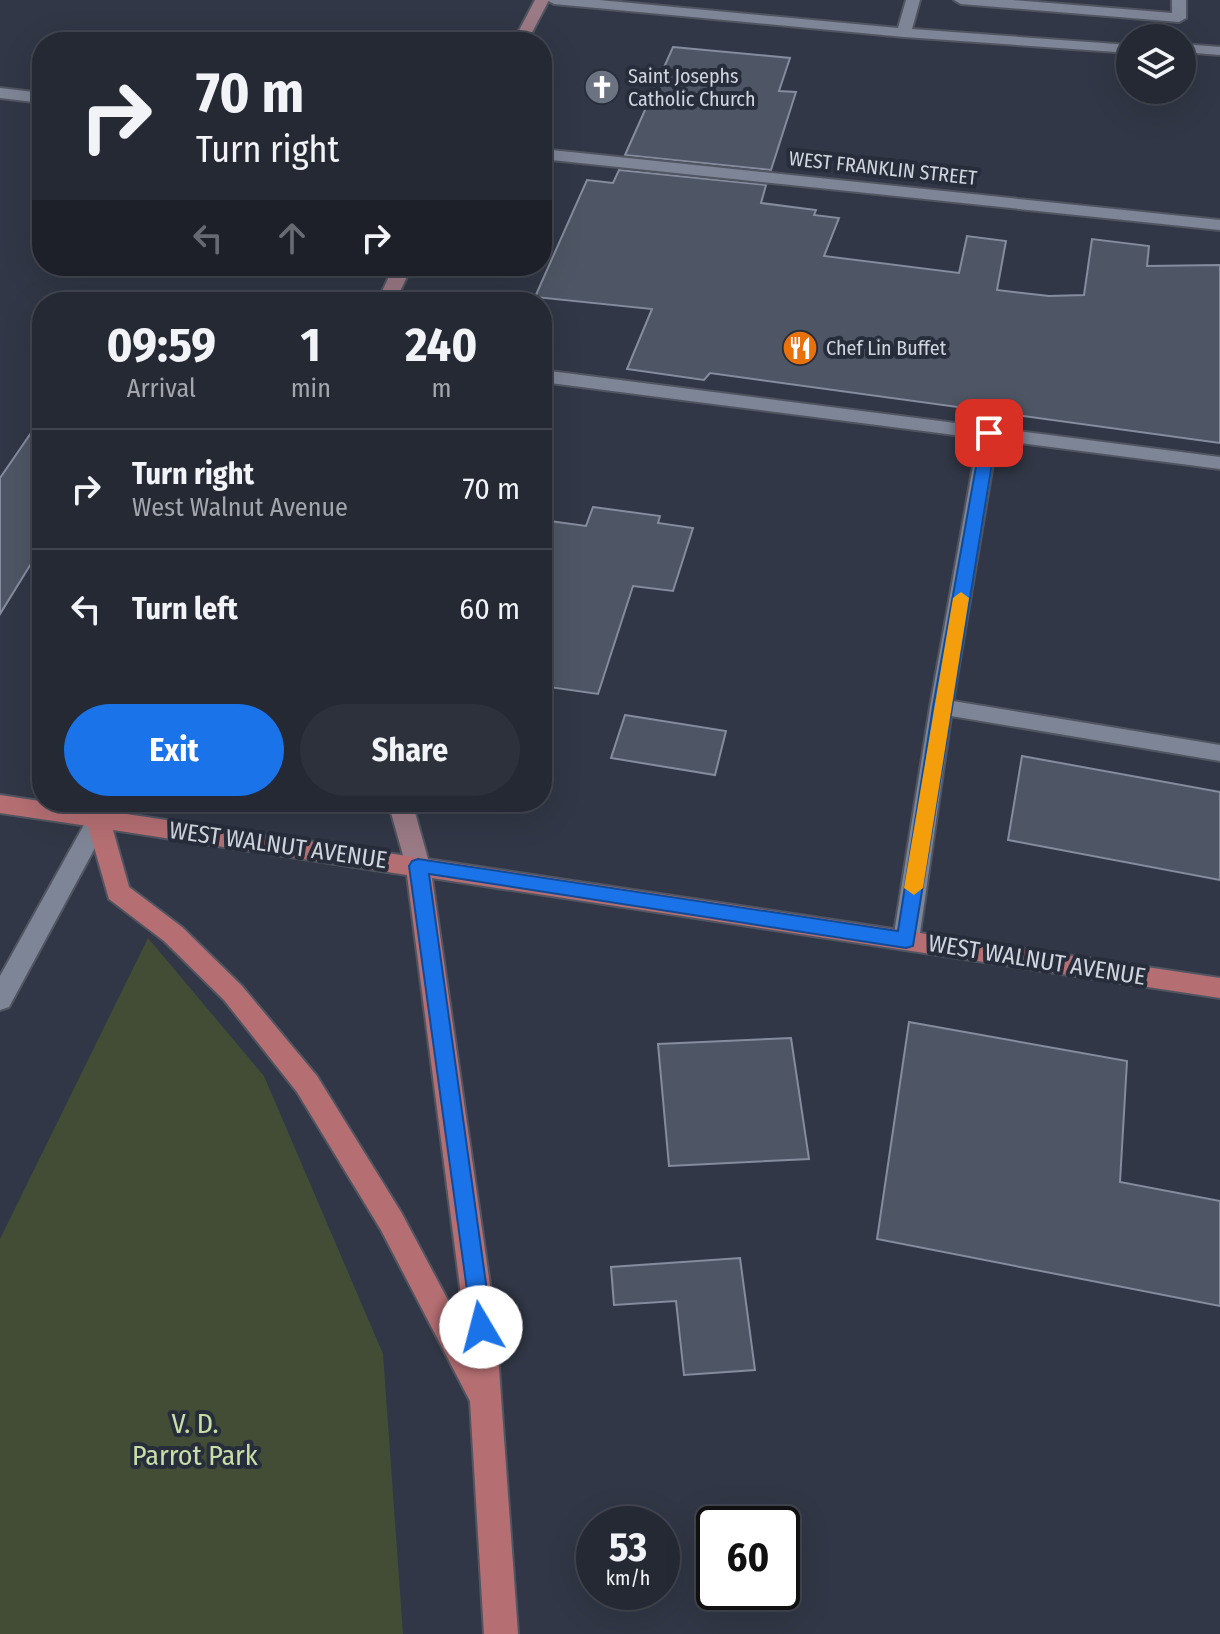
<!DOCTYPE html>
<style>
:root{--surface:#252934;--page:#2d313c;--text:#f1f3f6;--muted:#a3a6ac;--line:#42454f;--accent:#1a73e8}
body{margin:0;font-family:"Fira Sans Condensed",sans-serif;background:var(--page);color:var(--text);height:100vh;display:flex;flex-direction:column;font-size:30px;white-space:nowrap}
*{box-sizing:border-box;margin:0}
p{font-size:26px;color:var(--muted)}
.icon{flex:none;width:44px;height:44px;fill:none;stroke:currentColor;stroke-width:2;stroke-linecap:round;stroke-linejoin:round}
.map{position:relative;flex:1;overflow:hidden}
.details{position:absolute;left:32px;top:292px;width:520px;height:520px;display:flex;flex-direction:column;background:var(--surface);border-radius:32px;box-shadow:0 8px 32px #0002,0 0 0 2px var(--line)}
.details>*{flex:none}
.hud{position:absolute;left:32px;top:32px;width:520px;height:244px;border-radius:32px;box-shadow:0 8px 32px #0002,0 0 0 2px var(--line);background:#252934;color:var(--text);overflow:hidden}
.tools{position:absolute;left:1116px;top:24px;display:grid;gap:16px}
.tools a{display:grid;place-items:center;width:80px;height:80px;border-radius:50%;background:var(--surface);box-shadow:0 8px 32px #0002,0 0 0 2px var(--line);font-size:40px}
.speed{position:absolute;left:576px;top:1506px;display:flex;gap:16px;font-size:40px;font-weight:700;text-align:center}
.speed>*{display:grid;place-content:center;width:104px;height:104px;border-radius:50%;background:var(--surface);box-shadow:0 8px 32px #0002,0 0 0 2px var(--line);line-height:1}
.speed small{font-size:20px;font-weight:400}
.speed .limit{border:4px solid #111;border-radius:12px;background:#fff;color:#111}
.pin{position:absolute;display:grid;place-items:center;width:68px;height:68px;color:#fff;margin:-34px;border-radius:16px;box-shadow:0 4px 12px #0006}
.me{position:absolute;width:88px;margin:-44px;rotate:352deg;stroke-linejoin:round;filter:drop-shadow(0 0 6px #0008)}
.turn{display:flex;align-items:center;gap:28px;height:168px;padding:0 32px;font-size:36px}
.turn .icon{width:104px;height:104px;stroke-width:2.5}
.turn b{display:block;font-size:56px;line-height:68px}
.lanes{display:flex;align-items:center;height:76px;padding:0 32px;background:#0003;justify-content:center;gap:40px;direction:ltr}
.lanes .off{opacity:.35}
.eta{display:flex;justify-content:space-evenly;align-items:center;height:136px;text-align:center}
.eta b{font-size:48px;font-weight:700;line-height:56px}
.button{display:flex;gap:16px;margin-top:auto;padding:16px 32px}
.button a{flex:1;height:92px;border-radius:48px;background:var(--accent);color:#fff;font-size:32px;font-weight:700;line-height:92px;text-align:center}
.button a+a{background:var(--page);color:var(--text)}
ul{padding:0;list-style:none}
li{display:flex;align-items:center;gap:24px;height:120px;padding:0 32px;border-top:2px solid var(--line)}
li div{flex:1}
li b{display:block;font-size:30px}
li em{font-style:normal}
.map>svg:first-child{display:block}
.green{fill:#434d35}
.building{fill:#4e5564;stroke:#858c9e;stroke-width:2}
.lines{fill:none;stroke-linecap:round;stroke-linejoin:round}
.service-casing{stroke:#505561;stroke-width:4}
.minor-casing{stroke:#505561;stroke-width:4}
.secondary-casing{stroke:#505561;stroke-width:4}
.primary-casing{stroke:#505561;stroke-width:4}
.service{fill:#7e8596;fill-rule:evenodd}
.minor{fill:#7e8596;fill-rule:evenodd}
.secondary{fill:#9a7a85;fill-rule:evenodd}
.primary{fill:#b56f73;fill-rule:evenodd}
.route{fill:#1a73e8;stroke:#114b97;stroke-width:2}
.slow{fill:#f59e0b}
.labels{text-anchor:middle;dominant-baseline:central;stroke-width:8;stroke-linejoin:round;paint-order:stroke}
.far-poi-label{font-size:20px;fill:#d1d5de;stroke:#272d3b;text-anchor:start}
.far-street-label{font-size:20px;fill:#d1d5de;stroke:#272d3b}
.street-label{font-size:24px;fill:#d1d5de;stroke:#272d3b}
.near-park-label{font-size:28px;fill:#c8dea7;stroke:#272d3b}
</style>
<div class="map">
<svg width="1220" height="1634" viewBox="0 0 1220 1634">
<rect width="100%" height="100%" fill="#313746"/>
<polygon class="green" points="148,938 264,1076 383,1354 403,1634 0,1634 0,1239"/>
<g class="building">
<polygon points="673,47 790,58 779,91 796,92 771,170 625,155"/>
<polygon points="619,170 766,185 761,203 816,210 814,215 839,218 824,256 959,273 967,236 1006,241 997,290 1049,296 1084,295 1092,239 1149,246 1147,266 1220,265 1220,443 710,373 704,380 627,369 652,309 535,297 587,180 613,183"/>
<polygon points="42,417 42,546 0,614 0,478"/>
<polygon points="593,507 660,516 658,523 693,528 673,591 633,586 598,694 542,686 542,520 586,526"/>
<polygon points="625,715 726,731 715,775 611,758"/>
<polygon points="1022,756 1220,792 1220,880 1008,840"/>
<polygon points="909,1022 1127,1061 1120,1182 1220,1201 1220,1306 877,1239"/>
<polygon points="791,1038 809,1159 669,1166 658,1044"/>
<polygon points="740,1258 755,1370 684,1375 676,1301 614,1305 611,1267"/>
</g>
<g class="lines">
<defs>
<g id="service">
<polygon points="547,0 599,0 898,28 906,0 920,0 912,29 1130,45 1130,53 904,37 554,4"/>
<polygon points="954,0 1013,0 1172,13 1172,0 1186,0 1186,18 1179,22 961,4"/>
<polygon points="1182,44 1220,47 1220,55 1182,52"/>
<polygon points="542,370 1220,457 1220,469 997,440 953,701 1220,745 1220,761 951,716 919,940 915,947 906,950 897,947 893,940 930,707 978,438 542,382"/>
</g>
<g id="minor">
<polygon points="0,88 42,93 42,103 0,98"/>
<polygon points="542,149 1220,220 1220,230 542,159"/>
<polygon points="98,811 106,814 110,820 9,1007 0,1010 0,976 90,814"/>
</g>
<g id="secondary">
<polygon points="535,0 549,0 527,42 513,42"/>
<polygon points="394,266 412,266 395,302 377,302"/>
<polygon points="388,802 412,802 430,866 427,873 418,875 409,873 406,866"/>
</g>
<path id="primary" d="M0,795L1220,978V998L432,878L496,1327L518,1634H484L470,1401L381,1230L297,1092L224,1000L164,941L109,899L88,826L0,813ZM113,830L407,875L466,1334L401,1212L317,1076L242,986L182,927L129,887Z"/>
</defs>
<use href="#service" class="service-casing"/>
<use href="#minor" class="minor-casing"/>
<use href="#secondary" class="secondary-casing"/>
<use href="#primary" class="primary-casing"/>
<use href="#service" class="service"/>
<use href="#minor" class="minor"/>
<use href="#secondary" class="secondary"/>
<use href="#primary" class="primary"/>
</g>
<polygon class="route" points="989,429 997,433 913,946 906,948 429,874 492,1327 489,1334 481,1337 473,1334 409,866 412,861 418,859 898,931 933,707 982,433"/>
<polygon class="slow" points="961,592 969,598 923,888 914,895 904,888 953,598"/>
<defs>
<symbol id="church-disc" viewBox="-11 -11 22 22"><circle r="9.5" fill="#6b7280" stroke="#272d3b"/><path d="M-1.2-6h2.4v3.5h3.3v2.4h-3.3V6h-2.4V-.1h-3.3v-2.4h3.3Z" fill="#fff"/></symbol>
<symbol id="restaurant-disc" viewBox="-11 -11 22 22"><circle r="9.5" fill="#e8710a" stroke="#272d3b"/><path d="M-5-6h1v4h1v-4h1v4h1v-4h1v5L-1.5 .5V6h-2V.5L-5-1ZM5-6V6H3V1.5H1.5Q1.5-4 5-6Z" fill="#fff"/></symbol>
</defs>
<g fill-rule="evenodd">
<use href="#church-disc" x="582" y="67" width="40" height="40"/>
<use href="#restaurant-disc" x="780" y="328" width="40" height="40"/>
</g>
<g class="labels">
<g class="far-poi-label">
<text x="628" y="76">Saint Josephs<tspan x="628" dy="23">Catholic Church</tspan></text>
<text x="826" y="348">Chef Lin Buffet</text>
</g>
<g class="far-street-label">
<text transform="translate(883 168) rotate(6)">WEST FRANKLIN STREET</text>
</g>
<g class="street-label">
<text transform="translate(278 845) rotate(8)">WEST WALNUT AVENUE</text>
<text transform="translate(1037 960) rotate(9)">WEST WALNUT AVENUE</text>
</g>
<g class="near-park-label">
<text x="195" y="1423">V. D.<tspan x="195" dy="32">Parrot Park</tspan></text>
</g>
</g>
</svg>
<div class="tools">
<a><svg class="icon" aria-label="layers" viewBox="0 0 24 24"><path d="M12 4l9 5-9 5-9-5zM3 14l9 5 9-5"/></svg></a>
</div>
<div class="speed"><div>53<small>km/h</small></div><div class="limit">60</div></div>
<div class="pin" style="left:989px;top:433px;background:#d93025"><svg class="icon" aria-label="arrive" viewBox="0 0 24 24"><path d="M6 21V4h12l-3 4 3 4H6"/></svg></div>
<svg class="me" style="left:481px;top:1327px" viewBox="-20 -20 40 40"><circle r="19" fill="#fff"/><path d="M0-13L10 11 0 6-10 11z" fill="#1a73e8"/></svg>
<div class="hud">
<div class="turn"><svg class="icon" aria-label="right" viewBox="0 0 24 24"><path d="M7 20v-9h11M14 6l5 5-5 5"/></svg><div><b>70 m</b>Turn right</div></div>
<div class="lanes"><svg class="icon off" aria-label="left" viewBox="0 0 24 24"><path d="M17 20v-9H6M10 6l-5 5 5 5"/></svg><svg class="icon off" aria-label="ahead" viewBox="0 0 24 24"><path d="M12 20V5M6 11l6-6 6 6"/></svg><svg class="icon" aria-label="right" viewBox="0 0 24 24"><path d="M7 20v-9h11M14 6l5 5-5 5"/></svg></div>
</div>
<section class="details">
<div class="eta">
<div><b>09:59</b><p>Arrival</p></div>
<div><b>1</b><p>min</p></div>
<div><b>240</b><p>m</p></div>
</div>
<ul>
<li><svg class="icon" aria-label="right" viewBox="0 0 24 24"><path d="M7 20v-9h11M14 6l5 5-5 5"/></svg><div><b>Turn right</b><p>West Walnut Avenue</p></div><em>70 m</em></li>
<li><svg class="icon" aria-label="left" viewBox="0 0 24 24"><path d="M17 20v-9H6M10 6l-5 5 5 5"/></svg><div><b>Turn left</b></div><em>60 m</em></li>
</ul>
<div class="button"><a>Exit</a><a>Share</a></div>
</section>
</div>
